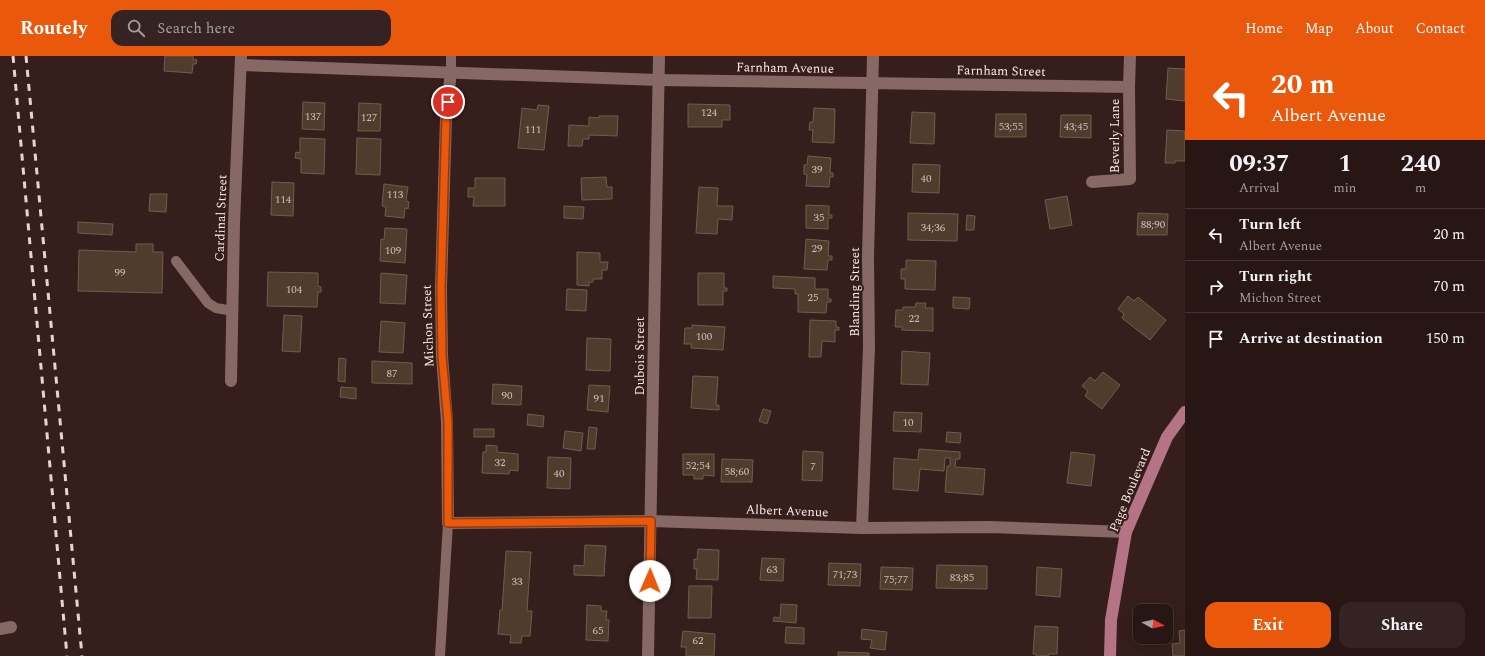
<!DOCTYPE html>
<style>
:root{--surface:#281614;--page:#342322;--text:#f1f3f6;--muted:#a59fa0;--line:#443534;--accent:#ea580c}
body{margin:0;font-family:Spectral,serif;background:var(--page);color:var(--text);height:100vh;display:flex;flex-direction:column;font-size:15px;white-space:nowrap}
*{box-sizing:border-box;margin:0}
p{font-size:13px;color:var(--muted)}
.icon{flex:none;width:22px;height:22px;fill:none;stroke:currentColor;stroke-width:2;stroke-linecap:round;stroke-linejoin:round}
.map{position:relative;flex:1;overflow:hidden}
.details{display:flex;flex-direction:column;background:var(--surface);width:300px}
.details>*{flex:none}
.hud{background:#ea580c;color:#fff;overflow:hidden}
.needle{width:26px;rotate:98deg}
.controls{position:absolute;left:1133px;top:548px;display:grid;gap:8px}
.controls a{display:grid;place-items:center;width:40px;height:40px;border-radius:8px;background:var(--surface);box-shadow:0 4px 16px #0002,0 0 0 1px var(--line);font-size:20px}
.pin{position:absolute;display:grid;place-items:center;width:34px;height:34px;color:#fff;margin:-17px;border:2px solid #fff;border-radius:50%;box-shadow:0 1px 4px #0007}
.me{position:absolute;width:44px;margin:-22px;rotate:1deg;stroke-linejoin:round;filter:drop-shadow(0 0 3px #0008)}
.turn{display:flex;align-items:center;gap:14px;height:84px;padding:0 20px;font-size:18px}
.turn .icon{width:52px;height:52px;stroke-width:2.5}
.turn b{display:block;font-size:28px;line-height:34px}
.eta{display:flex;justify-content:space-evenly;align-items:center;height:68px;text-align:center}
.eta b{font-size:24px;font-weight:700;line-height:28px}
.primary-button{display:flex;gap:8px;margin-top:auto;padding:8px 20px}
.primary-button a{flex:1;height:46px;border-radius:12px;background:var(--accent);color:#fff;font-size:16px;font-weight:700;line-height:46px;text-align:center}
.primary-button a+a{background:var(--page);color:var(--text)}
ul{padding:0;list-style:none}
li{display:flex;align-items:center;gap:12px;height:52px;padding:0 20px;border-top:1px solid var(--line)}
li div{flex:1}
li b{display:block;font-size:15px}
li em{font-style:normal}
header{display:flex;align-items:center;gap:24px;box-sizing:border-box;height:56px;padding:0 20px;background:var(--accent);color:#fff}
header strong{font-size:19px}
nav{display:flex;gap:22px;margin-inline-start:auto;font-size:14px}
.search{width:280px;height:36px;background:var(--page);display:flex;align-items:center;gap:10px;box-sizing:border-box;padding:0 14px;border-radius:12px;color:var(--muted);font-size:15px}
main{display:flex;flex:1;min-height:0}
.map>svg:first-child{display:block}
.building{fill:#503c2d;stroke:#725c4d}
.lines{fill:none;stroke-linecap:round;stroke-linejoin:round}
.service{stroke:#866965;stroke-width:10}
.minor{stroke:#866965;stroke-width:12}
.primary{stroke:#b47486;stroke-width:12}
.rail{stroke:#e5d4d1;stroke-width:3;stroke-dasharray:7 7;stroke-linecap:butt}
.route-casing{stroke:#983908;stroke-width:10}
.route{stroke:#ea580c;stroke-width:7}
.labels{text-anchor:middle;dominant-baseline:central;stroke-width:4;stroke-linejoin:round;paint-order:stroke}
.number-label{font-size:11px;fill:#cfbdb7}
.street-label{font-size:13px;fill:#f9e8e5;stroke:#351e1b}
</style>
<header>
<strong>Routely</strong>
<div class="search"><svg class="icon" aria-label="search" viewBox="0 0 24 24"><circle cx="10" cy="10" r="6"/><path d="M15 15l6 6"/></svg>Search here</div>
<nav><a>Home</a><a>Map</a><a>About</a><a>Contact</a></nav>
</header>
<main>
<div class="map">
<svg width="1185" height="600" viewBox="0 0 1185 600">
<rect width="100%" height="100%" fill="#351e1b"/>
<g class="building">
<polygon points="165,0 193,0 193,3 197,4 196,8 193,8 192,17 164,15"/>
<polygon points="1168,12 1185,13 1185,45 1166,43"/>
<polygon points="303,46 325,47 324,74 302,73"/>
<polygon points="359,47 381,48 380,75 358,75"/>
<polygon points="688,48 730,49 730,64 722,64 722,71 688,71"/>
<polygon points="538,49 549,50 544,94 518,92 522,52 537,54"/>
<polygon points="814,52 835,53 834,87 812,86 813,74 809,74 810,66 813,66"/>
<polygon points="912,56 935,57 934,88 910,87"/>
<polygon points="996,58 1026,58 1026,81 995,81"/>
<polygon points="1061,59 1091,59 1091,82 1060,81"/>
<polygon points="599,60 618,60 617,80 589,79 589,83 583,83 582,90 568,90 569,69 589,70 589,61 599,62"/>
<polygon points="1167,74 1185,75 1185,105 1175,105 1175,107 1165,107"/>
<polygon points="300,82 325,83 324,118 301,117 301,103 295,102 296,96 300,97"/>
<polygon points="357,82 381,83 380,119 356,118"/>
<polygon points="808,100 831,102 830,117 833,117 833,121 830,121 829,131 806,130 807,119 804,118 804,109 807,109"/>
<polygon points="913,108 940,109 939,137 912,136"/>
<polygon points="606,121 607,131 612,131 612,143 582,144 581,122"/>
<polygon points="475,122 505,122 505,150 473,150 474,141 468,141 468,132 475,132"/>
<polygon points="272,126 294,127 293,160 271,159"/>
<polygon points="384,128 408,131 406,145 409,146 408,153 405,152 404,162 385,160 386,151 382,150"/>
<polygon points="699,131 718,132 717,150 733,150 732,164 718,163 717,178 696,177"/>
<polygon points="150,138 167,138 166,156 149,155"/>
<polygon points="1067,140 1072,169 1050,173 1045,144"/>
<polygon points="806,149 829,150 829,159 832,159 832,162 828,162 828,173 806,172"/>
<polygon points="564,150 584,151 583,163 564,162"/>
<polygon points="908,157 958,158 957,185 908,184"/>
<polygon points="1138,157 1168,158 1167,179 1137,179"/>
<polygon points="967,159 975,160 974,174 966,174"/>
<polygon points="78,166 113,168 112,179 78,177"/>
<polygon points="385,172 407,173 405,207 380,205 381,183 384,184"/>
<polygon points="806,183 829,185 828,200 832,200 832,204 828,204 827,214 804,213"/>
<polygon points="136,188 153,188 153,196 163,196 162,237 78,235 79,194 136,196"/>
<polygon points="577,196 600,197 600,206 608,206 607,214 602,214 602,223 593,223 593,226 589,226 589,230 577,229"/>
<polygon points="906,204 936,205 935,234 905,233 905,223 901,223 901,213 906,213"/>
<polygon points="268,216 318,217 318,230 321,231 321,236 318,236 317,251 267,250"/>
<polygon points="381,217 407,219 405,248 380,247"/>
<polygon points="698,217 724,217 724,232 727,232 727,235 723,235 723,249 698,249"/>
<polygon points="773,220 815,222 815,233 828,233 828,243 831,243 831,246 827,246 826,257 798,256 798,238 795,238 795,233 773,232"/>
<polygon points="567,233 587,234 586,255 566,254"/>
<polygon points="1128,240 1134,245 1138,241 1166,264 1150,284 1122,262 1124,258 1118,253"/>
<polygon points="953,241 970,242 969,253 953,252"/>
<polygon points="916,247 926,247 925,252 933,252 933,275 902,274 902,271 895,271 896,254 903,254 903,251 915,251"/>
<polygon points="284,259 302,260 300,296 282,295"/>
<polygon points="810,264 836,265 836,271 839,271 839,274 835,274 835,286 822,285 821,301 809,301"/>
<polygon points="381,265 405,267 403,297 379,296"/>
<polygon points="692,269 725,271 723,294 691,292 691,288 684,288 685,272 692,272"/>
<polygon points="587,282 611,283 610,315 586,314"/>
<polygon points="902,295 930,297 928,329 901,328"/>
<polygon points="339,302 346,303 345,326 338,325"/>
<polygon points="372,305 412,307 412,328 372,327"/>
<polygon points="1103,316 1120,329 1102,353 1085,340 1088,335 1082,330 1090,321 1095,325"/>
<polygon points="693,320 718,321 716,349 719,349 719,354 691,352"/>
<polygon points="493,328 522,330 521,349 492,348"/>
<polygon points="589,329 610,330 608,356 587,354"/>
<polygon points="341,331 356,332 356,343 340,341"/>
<polygon points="763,353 771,355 767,368 759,365"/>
<polygon points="894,356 922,357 921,376 893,375"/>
<polygon points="528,358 544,360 543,371 527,369"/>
<polygon points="589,371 597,372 595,393 587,393"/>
<rect x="474" y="373" width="20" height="8"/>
<polygon points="565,375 583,377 581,395 563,392"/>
<polygon points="947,376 961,377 960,387 946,386"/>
<polygon points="486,389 497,390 497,396 518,398 518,415 510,414 509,418 482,417 483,396 486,396"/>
<polygon points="919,393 960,396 960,403 956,403 955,411 985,413 983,439 945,436 947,410 950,410 950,402 945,402 944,415 920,413 918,435 893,433 894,402 918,404"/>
<polygon points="803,395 823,396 822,425 802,424"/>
<polygon points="1071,396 1095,399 1091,430 1067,427"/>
<polygon points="683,398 714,398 714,420 703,419 703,423 694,423 694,419 683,419"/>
<polygon points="548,401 571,402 570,433 547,432"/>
<polygon points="722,403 753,404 752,426 721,426"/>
<polygon points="585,489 606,490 604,520 574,519 574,509 584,510"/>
<polygon points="698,493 719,494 718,524 696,523 697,513 694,513 694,503 697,504"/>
<polygon points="506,495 531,496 527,555 532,555 530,580 522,580 521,587 510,587 511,579 498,578 500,554 502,554"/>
<polygon points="762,502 784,503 783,525 760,524"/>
<polygon points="829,507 861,508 860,530 828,529"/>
<polygon points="937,509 987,510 987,533 936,532"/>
<polygon points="881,511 913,512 912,534 880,533"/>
<polygon points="1037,511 1062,513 1060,541 1036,539"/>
<polygon points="689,530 712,530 711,562 688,562"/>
<polygon points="781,548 797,549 796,567 773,565 774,561 780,562"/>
<polygon points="587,549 601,550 601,555 607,555 606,564 609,564 608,585 586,584"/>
<polygon points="1035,570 1058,571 1057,598 1049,598 1048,600 1036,600 1036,598 1033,598"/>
<polygon points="786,571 804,572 804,588 785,587"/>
<polygon points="862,573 887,576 885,594 870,592 872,584 861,583"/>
<polygon points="1185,574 1185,600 1173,600 1172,588 1180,587 1179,575"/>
<polygon points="683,575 715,578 714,600 686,600 686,591 681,591"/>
<polygon points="838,596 869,597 869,600 838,600"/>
</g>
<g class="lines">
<g class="service">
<polyline points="451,0 451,15"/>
<polyline points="176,205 208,247 216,252 233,255"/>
<polyline points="440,600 448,467"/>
</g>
<g class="minor">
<polyline points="241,9 658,24 1129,31"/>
<polyline points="451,15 446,61 441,232 442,300 447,366 448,467 651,465 862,472 989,471 1126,476"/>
<polyline points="1092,126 1130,123 1129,31 1130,0"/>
<polyline points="231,325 234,167 241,0"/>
<polyline points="862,472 869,291 868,201 873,0"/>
<polyline points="0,573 11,571"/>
<polyline points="648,600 659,0"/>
</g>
<polyline class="primary" points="1110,600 1111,564 1126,476 1167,381 1185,356"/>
<g class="rail">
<polyline points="13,0 67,600"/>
<polyline points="26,0 82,600"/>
</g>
</g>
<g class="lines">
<defs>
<polyline id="route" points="448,46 446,61 441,232 442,300 448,366 448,467 651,465 650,525"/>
</defs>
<use href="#route" class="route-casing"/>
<use href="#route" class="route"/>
</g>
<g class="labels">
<g class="number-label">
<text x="709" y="56">124</text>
<text x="313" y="60">137</text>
<text x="369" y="61">127</text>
<text x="1011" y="70">53;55</text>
<text x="1076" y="70">43;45</text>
<text x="533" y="73">111</text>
<text x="817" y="113">39</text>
<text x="926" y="122">40</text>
<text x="395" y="138">113</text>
<text x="283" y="143">114</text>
<text x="819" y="161">35</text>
<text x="1153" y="168">88;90</text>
<text x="933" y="171">34;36</text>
<text x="817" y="192">29</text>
<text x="393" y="194">109</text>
<text x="120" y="216">99</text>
<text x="294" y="233">104</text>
<text x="813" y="241">25</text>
<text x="914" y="262">22</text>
<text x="704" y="280">100</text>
<text x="392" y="317">87</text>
<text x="507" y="339">90</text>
<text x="599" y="342">91</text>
<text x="908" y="366">10</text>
<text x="500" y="406">32</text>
<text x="698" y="409">52;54</text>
<text x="813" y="410">7</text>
<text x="737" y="415">58;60</text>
<text x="559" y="417">40</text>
<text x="772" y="513">63</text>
<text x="845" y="518">71;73</text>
<text x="962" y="521">83;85</text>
<text x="896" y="523">75;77</text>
<text x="517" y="525">33</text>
<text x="598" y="574">65</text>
<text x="698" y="584">62</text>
</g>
<g class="street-label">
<text transform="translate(785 12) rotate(1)">Farnham Avenue</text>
<text transform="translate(1001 15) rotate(1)">Farnham Street</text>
<text transform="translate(1115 80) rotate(-90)">Beverly Lane</text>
<text transform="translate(221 162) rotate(-88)">Cardinal Street</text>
<text transform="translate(855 236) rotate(-90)">Blanding Street</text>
<text transform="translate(428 270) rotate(-92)">Michon Street</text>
<text transform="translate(640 300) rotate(-90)">Dubois Street</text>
<text transform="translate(1130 434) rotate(-68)">Page Boulevard</text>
<text transform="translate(787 455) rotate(2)">Albert Avenue</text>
</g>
</g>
</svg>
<div class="controls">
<a><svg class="needle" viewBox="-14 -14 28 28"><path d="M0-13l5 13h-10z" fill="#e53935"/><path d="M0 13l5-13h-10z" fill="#a59fa0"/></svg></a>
</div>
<div class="pin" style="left:448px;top:46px;background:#d93025"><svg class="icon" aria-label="arrive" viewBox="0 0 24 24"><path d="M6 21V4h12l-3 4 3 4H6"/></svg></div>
<svg class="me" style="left:650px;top:525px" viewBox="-20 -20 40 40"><circle r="19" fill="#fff"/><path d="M0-13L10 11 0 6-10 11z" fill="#ea580c"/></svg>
</div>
<section class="details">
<div class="hud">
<div class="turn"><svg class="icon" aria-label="left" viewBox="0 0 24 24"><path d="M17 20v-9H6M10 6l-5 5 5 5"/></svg><div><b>20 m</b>Albert Avenue</div></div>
</div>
<div class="eta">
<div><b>09:37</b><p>Arrival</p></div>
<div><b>1</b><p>min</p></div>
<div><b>240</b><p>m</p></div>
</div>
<ul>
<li><svg class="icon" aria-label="left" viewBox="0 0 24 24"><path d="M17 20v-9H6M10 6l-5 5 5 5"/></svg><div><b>Turn left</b><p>Albert Avenue</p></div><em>20 m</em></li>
<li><svg class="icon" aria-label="right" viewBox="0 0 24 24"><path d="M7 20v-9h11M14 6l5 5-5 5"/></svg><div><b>Turn right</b><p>Michon Street</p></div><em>70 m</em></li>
<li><svg class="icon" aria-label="arrive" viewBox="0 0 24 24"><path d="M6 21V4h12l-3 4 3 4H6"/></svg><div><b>Arrive at destination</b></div><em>150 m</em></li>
</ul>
<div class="primary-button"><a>Exit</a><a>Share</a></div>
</section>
</main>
